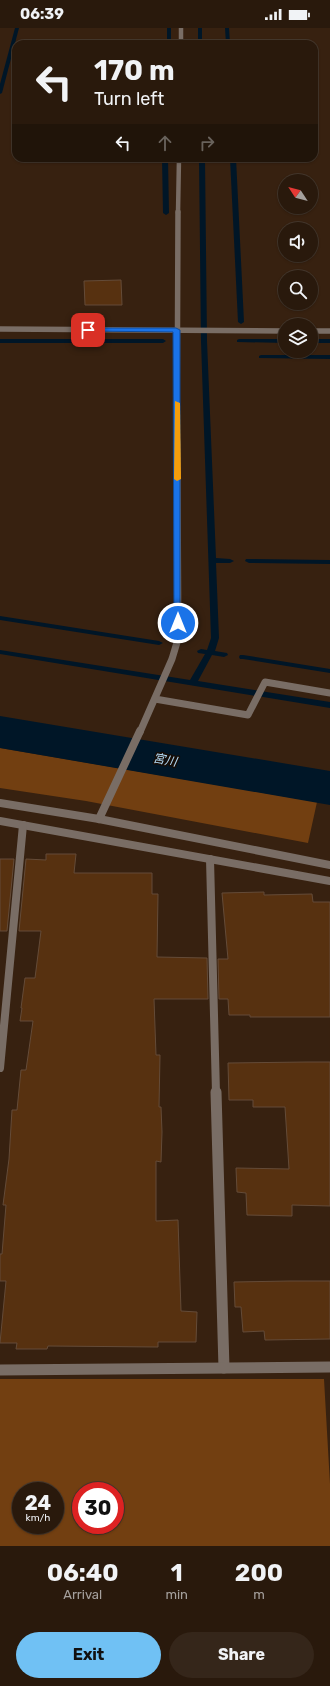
<!DOCTYPE html>
<meta charset="utf-8">
<style>
:root{--surface:#29190c;--page:#35261a;--text:#f1f3f6;--muted:#a5a09d;--line:#45382d;--accent:#70c1f4}
body{margin:0;font-family:Rubik,"Noto Sans JP",sans-serif;background:var(--page);color:var(--text);height:100vh;display:flex;flex-direction:column;font-size:15px;white-space:nowrap}
*{box-sizing:border-box;margin:0}
p{font-size:13px;color:var(--muted)}
.icon{flex:none;width:22px;height:22px;fill:none;stroke:currentColor;stroke-width:2;stroke-linecap:round;stroke-linejoin:round}
.map{position:relative;height:1518px;overflow:hidden}
.side{display:flex;flex-direction:column;background:var(--surface);flex:1}
.side>*{flex:none}
.hud{position:absolute;left:12px;top:12px;width:306px;height:122px;border-radius:12px;box-shadow:0 1px 3px #0004,0 0 0 1px var(--line);background:#29190c;color:var(--text);overflow:hidden}
.needle{width:26px;rotate:306deg}
.controls{position:absolute;left:278px;top:146px;display:grid;gap:8px}
.controls a{display:grid;place-items:center;width:40px;height:40px;border-radius:50%;background:var(--surface);box-shadow:0 1px 3px #0004,0 0 0 1px var(--line);font-size:20px}
.speed{position:absolute;left:12px;top:1454px;display:flex;gap:8px;font-size:20px;font-weight:700;text-align:center}
.speed>*{display:grid;place-content:center;width:52px;height:52px;border-radius:50%;background:var(--surface);box-shadow:0 1px 3px #0004,0 0 0 1px var(--line);line-height:1}
.speed small{font-size:10px;font-weight:400}
.speed .limit{border:6px solid #d22;background:#fff;color:#111}
.pin{position:absolute;display:grid;place-items:center;width:34px;height:34px;color:#fff;margin:-17px;border-radius:8px;box-shadow:0 2px 6px #0006}
.me{position:absolute;width:44px;margin:-22px;rotate:0deg;stroke-linejoin:round;filter:drop-shadow(0 0 3px #0008)}
.turn{display:flex;align-items:center;gap:14px;height:84px;padding:0 16px;font-size:18px}
.turn .icon{width:52px;height:52px;stroke-width:2.5}
.turn b{display:block;font-size:28px;line-height:34px}
.lanes{display:flex;align-items:center;height:38px;padding:0 16px;background:#0003;justify-content:center;gap:20px;direction:ltr}
.lanes .off{opacity:.35}
.eta{display:flex;justify-content:space-evenly;align-items:center;height:68px;text-align:center}
.eta b{font-size:24px;font-weight:700;line-height:28px}
.action{display:flex;gap:8px;margin-top:auto;padding:8px 16px}
.action a{flex:1;height:46px;border-radius:24px;background:var(--accent);color:#111;font-size:16px;font-weight:700;line-height:46px;text-align:center}
.action a+a{background:var(--page);color:var(--text)}
.status{display:flex;justify-content:space-between;align-items:center;height:28px;padding:0 20px;background:var(--surface);direction:ltr}
.status svg{height:11px;fill:currentColor}
.map>svg:first-child{display:block}
.green{fill:#723f11;fill-rule:evenodd}
.lines{fill:none;stroke-linecap:round;stroke-linejoin:round}
.stream{fill:#001627;fill-rule:evenodd}
.river{fill:#001627;fill-rule:evenodd}
.building{fill:#573110;stroke:#644b38}
.street-far4{stroke:#796d65;stroke-width:4.5}
.street-far3{stroke:#796d65;stroke-width:5.5}
.street-far2{stroke:#796d65;stroke-width:7}
.street-far1{stroke:#796d65;stroke-width:8}
.street{stroke:#796d65;stroke-width:11}
.route{fill:#1a73e8;stroke:#114b97}
.slow{fill:#f59e0b}
.labels{text-anchor:middle;dominant-baseline:central;stroke-width:3;stroke-linejoin:round;paint-order:stroke}
.water-label{font-size:12px;font-style:italic;fill:#b7e1fe;stroke:#170d06}
</style>
<div class="status"><b>06:39</b><svg viewBox="0 0 49 12"><path d="M0 12V9h3v3zM5 12V6h3v6zM10 12V3h3v9zM15 12V0h3v12zM26 1h20v11H26zM47 4h2v5h-2z"/></svg></div>
<div class="map">
<svg width="330" height="1518" viewBox="0 0 330 1518">
<rect width="100%" height="100%" fill="#372110"/>
<g class="green">
<polygon points="0,720 317,774 308,815 86,773 0,760"/>
<path d="M0,1351H324L330,1456V1518H0ZM21,1463H55V1497H21ZM81,1463H115V1497H81Z"/>
</g>
<g class="lines">
<g class="stream">
<polygon points="15,0 19,0 2,65 0,66 0,56"/>
<rect x="167" y="0" width="4" height="16"/>
<rect x="198" y="0" width="4" height="16"/>
<polygon points="225,0 229,0 230,16 226,16"/>
<polygon points="162,130 168,130 169,185 166,187 163,185"/>
<polygon points="199,130 205,130 207,313 216,530 230,531 234,533 230,535 216,535 219,610 215,623 227,625 228,627 224,629 212,627 198,653 330,674 330,680 0,626 0,622 190,652 205,626 198,625 197,623 201,621 207,622 211,610 201,313"/>
<polygon points="230,130 236,130 244,294 241,296 238,294"/>
<polygon points="0,311 163,311 166,313 163,315 0,315"/>
<polygon points="239,311 285,311 285,315 237,314 237,312"/>
<rect x="311" y="311" width="19" height="4"/>
<polygon points="261,327 330,327 330,331 259,330 259,328"/>
<polygon points="246,531 330,532 330,536 249,535 245,533"/>
<polygon points="0,588 159,613 163,615 159,617 0,592"/>
<polygon points="240,627 243,627 330,641 330,645 243,631 240,631 239,629"/>
</g>
<polygon class="river" points="0,688 330,743 330,777 0,720"/>
</g>
<g class="building">
<polygon points="121,252 122,277 85,277 84,253"/>
<polygon points="46,826 76,826 74,845 152,845 152,866 158,866 157,929 207,930 208,971 154,971 156,1027 160,1027 159,1079 161,1079 162,1104 161,1134 156,1133 156,1193 178,1192 181,1283 197,1284 196,1314 158,1314 158,1319 48,1318 47,1321 16,1321 17,1315 0,1315 6,1253 0,1253 0,1226 2,1226 6,1177 3,1177 9,1131 12,1082 17,1082 21,1042 26,1042 33,993 20,993 22,980 21,980 25,950 35,950 41,903 19,903 26,831 46,832"/>
<polygon points="0,831 14,831 7,903 0,903"/>
<polygon points="264,864 264,867 312,866 313,874 330,874 330,989 250,989 250,987 229,987 228,971 219,971 218,931 228,931 222,865"/>
<polygon points="307,1034 330,1034 330,1178 292,1177 292,1188 247,1187 246,1165 237,1164 236,1140 289,1141 285,1079 253,1079 253,1072 229,1072 228,1035"/>
<polygon points="290,1253 330,1253 330,1311 265,1312 264,1303 243,1304 241,1279 235,1279 234,1254"/>
</g>
<g class="lines">
<g class="street-far4">
<polyline points="181,0 181,16"/>
<polyline points="178,185 179,130"/>
</g>
<g class="street-far3">
<polyline points="0,301 285,303"/>
<polyline points="311,303 330,303"/>
<polyline points="177,415 178,184"/>
</g>
<g class="street-far2">
<polyline points="155,671 248,687 265,654 330,665"/>
<polyline points="140,704 172,631 178,611 177,414"/>
</g>
<g class="street-far1">
<polyline points="0,775 99,791 330,837"/>
<polyline points="99,791 140,703"/>
<polyline points="0,793 330,853"/>
<polyline points="210,831 216,1065"/>
<polyline points="0,1040 23,797"/>
</g>
<g class="street">
<polyline points="216,1064 224,1340"/>
<polyline points="0,1342 330,1339"/>
</g>
</g>
<polygon class="route" points="86,300 176,300 180,302 180,597 174,595 173,304 88,303 85,302"/>
<polygon class="slow" points="175,373 180,375 181,451 177,453 174,451"/>
<g class="labels">
<g class="water-label">
<text transform="translate(165 732) rotate(10)">宮川</text>
</g>
</g>
</svg>
<div class="controls">
<a><svg class="needle" viewBox="-14 -14 28 28"><path d="M0-13l5 13h-10z" fill="#e53935"/><path d="M0 13l5-13h-10z" fill="#a5a09d"/></svg></a>
<a><svg class="icon" aria-label="sound" viewBox="0 0 24 24"><path d="M4 9h4l5-4v14l-5-4H4zM17 9q2 3 0 6"/></svg></a>
<a><svg class="icon" aria-label="search" viewBox="0 0 24 24"><circle cx="10" cy="10" r="6"/><path d="M15 15l6 6"/></svg></a>
<a><svg class="icon" aria-label="layers" viewBox="0 0 24 24"><path d="M12 4l9 5-9 5-9-5zM3 14l9 5 9-5"/></svg></a>
</div>
<div class="speed"><div>24<small>km/h</small></div><div class="limit">30</div></div>
<div class="pin" style="left:88px;top:302px;background:#d93025"><svg class="icon" aria-label="arrive" viewBox="0 0 24 24"><path d="M6 21V4h12l-3 4 3 4H6"/></svg></div>
<svg class="me" style="left:178px;top:595px" viewBox="-20 -20 40 40"><circle r="17" fill="#1a73e8" stroke="#fff" stroke-width="3"/><path d="M0-11L8 9 0 5-8 9z" fill="#fff"/></svg>
<div class="hud">
<div class="turn"><svg class="icon" aria-label="left" viewBox="0 0 24 24"><path d="M17 20v-9H6M10 6l-5 5 5 5"/></svg><div><b>170 m</b>Turn left</div></div>
<div class="lanes"><svg class="icon" aria-label="left" viewBox="0 0 24 24"><path d="M17 20v-9H6M10 6l-5 5 5 5"/></svg><svg class="icon off" aria-label="ahead" viewBox="0 0 24 24"><path d="M12 20V5M6 11l6-6 6 6"/></svg><svg class="icon off" aria-label="right" viewBox="0 0 24 24"><path d="M7 20v-9h11M14 6l5 5-5 5"/></svg></div>
</div>
</div>
<section class="side">
<div class="eta">
<div><b>06:40</b><p>Arrival</p></div>
<div><b>1</b><p>min</p></div>
<div><b>200</b><p>m</p></div>
</div>
<div class="action"><a>Exit</a><a>Share</a></div>
</section>
